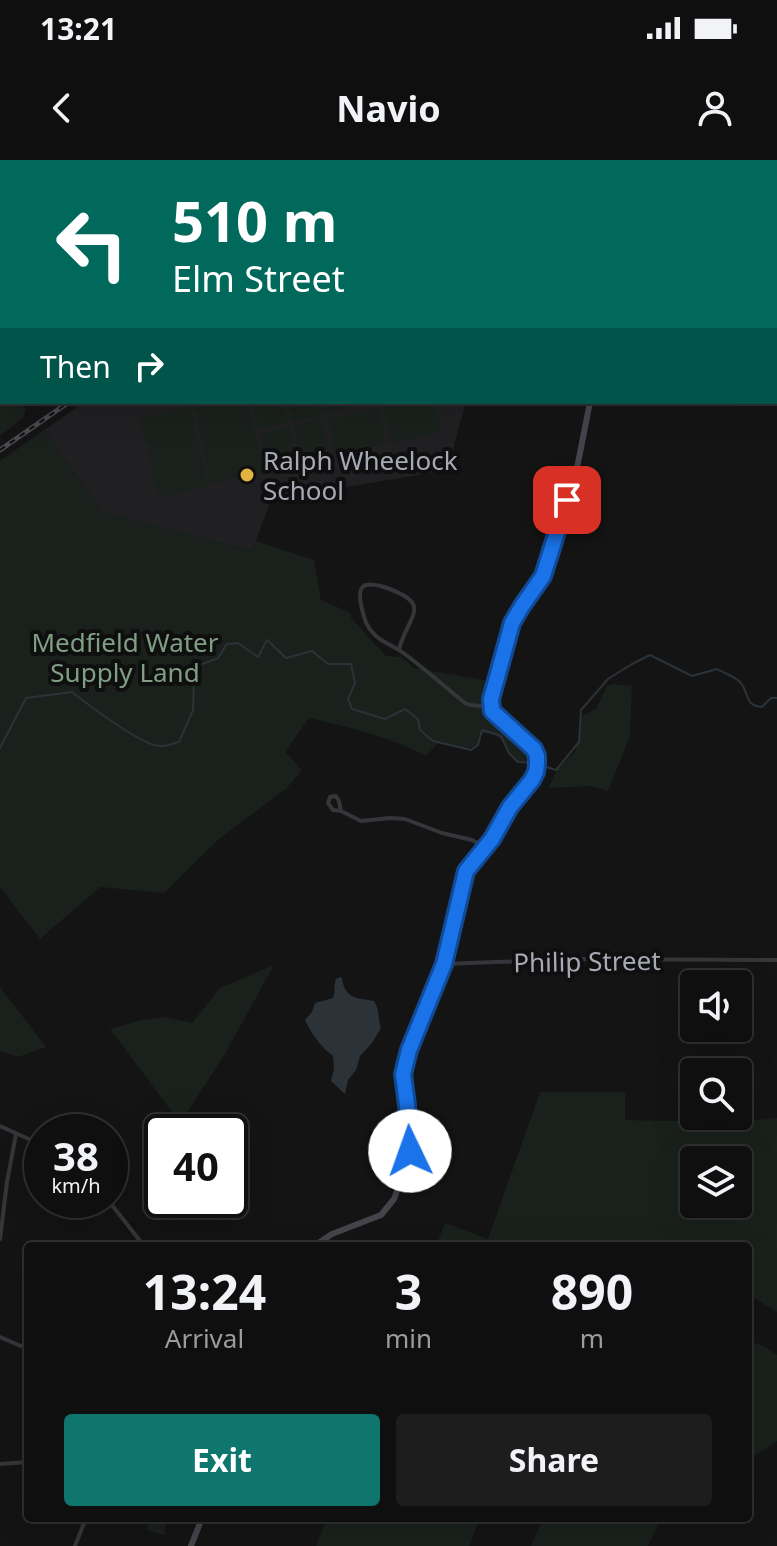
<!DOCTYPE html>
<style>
:root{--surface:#0f0f10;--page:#1d1d1e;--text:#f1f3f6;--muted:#9b9c9f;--line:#2f2f30;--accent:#0f766e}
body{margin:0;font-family:"Noto Sans",sans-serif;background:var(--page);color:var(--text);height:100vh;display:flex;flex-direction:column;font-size:30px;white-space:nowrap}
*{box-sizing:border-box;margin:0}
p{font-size:26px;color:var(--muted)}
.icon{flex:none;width:44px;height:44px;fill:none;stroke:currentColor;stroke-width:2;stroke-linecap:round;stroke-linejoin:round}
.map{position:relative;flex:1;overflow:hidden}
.panel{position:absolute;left:24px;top:1082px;width:728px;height:280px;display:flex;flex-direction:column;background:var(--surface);border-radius:8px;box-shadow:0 8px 32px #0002,0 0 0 2px var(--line)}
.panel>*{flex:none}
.top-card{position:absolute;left:0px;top:0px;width:778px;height:244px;box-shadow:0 8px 32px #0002,0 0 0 2px var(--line);background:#00695c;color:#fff;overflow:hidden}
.tools{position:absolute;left:680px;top:810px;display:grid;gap:16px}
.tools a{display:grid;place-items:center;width:72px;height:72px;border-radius:8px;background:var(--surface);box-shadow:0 8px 32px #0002,0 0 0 2px var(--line);font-size:40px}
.speed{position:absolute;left:24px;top:954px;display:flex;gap:16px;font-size:40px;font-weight:700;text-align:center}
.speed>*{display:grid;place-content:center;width:104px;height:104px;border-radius:50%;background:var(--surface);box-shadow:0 8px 32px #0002,0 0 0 2px var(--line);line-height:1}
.speed small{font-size:20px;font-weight:400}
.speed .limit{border:4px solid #111;border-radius:12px;background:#fff;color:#111}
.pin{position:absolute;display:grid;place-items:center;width:68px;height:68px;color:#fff;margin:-34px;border-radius:16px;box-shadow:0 4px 12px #0006}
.me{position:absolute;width:88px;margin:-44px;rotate:357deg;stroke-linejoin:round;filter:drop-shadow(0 0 6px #0008)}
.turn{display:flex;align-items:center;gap:28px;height:168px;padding:0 40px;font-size:36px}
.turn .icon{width:104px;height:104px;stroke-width:2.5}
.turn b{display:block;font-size:56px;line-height:68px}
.then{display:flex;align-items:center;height:76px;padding:0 40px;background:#0003;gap:16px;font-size:30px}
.eta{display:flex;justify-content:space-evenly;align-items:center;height:136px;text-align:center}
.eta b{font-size:48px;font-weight:700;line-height:56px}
.primary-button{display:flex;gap:16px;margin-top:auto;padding:16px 40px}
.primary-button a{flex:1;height:92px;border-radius:8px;background:var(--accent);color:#fff;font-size:32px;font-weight:700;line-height:92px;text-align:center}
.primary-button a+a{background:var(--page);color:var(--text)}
.status{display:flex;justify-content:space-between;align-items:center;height:56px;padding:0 40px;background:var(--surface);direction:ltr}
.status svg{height:22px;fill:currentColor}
header{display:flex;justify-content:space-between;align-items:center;height:104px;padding:0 40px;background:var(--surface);font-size:36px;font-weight:700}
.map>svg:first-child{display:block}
.built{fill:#202022}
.green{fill:#1a201b;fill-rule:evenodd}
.water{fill:#2b3238}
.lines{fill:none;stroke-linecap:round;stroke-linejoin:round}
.stream{stroke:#2b3238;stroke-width:2}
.street{stroke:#35363a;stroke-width:4}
.secondary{stroke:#43454a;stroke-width:6}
.rail-casing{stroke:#484a4f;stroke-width:5}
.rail{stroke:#0f0f10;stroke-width:2;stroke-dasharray:6;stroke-linecap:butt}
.route-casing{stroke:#114b97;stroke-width:20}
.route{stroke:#1a73e8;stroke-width:14}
.poi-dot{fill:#e2b33f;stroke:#0f0f10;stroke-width:3}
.labels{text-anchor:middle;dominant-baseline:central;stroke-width:8;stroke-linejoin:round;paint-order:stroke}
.poi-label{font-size:26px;fill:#a7aab5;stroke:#0f0f10;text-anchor:start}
.park-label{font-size:26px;fill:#7f9e83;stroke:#0f0f10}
.street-label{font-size:26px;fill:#a7aab5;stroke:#0f0f10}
</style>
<div class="status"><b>13:21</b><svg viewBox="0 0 49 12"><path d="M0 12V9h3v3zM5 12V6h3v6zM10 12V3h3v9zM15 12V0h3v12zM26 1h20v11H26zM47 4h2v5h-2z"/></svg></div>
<header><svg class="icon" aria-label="back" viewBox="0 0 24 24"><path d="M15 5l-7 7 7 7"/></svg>Navio<svg class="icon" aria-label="person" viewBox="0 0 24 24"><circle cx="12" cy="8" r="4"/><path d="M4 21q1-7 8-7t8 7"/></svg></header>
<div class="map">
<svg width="777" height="1386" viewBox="0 0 777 1386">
<rect width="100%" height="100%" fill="#141415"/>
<g class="built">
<polygon points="436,0 645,0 643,2 433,2"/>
<polygon points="85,242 466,242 447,310 271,340 252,391 103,353 44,270"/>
</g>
<g class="green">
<polygon points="0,0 154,0 161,2 2,2 2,96 0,95"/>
<path d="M7,242C15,242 22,242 26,250L23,258L0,276V244Z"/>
<polygon points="209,242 248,242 263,312 211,324 194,246"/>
<polygon points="252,242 283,242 288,262 258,269"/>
<polygon points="288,242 318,242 321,255 293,261"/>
<polygon points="323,242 370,242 326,253"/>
<polygon points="408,242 435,242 441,271 391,283 383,248"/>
<polygon points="190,246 208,326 158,337 140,258"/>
<polygon points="378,248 386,284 336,295 328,260"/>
<polygon points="322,260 331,297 302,304 293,266"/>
<polygon points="289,267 297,305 268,312 259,274"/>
<path d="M44,270L103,353L252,391L256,381L314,400L321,440L351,453V458L386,496L402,497L414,508L490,521L487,545L493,561L526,589L530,594L532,605L515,600C504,588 501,569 481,574C480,579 480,584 475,586C466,590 446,585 438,583L426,596C390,577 349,567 309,558L285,592L302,610L287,628L219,679L164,733L100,727L40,779L0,727V301Z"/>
<polygon points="614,524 627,526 632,525 630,576 608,631 591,626 548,628 558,608 575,592 579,578 580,557 596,549 607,526"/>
<polygon points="274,805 226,892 182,961 178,960 110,869 142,860 165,857 192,863 220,828"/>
<polygon points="0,827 46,887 18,897 0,891"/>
<path d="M540,932H625V960L734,962L777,958V1152L748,1134V1086H436L445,1063L488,1079ZM694,1000H738V1044H694Z"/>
<polygon points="748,1180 767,1188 777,1195 777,1281 748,1300"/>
<polygon points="149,1358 162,1358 164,1361 168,1359 173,1362 172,1364 166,1364 164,1371 166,1373 165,1375 163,1375 147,1370"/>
<polygon points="327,1358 480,1358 469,1386 316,1386"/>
<polygon points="543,1358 661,1358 648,1386 531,1386"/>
</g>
<path class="water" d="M340,817L342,818C345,839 357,838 374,841C381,854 377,855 381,868L372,883L360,896L356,910L348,920L345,934L331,921L334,909L333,896C320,886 312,874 305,860L312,852L315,843L333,838C336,831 333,826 336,819Z"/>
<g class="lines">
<g class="stream">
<polyline points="111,2 112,0"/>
<path d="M0,588L26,538L72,532C89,545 140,585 160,586C166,587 174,583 179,582L193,550L194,521L200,505L218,498L227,484L238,483L258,497L267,480L286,498L312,491L328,504H351L355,523L348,539L352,549L385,559L405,549L418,559L420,570L433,581L471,590L478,585L482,570L501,576L509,593L518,602L533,603"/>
<path d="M540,605L556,610L579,582L581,550L608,519L632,504L650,495L692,516L717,509C724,513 736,517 741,523C750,535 744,545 762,547L771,538H777"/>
</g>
<g class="street">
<polyline points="776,84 777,85"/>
<polyline points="776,189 777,189"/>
<path d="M399,489C408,455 434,445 387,428C363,420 356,425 362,449C365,461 367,468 376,476C384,483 394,486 402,492C424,508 444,526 465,543L470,545L491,547"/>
<polyline points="341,651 339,641 336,636 330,637 328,643 333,650 341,651 361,661 390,658 405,659 442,673 472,680 485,687"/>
<polyline points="444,804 581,799 777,800"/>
<polyline points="0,966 42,985"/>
<polyline points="108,1040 144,1086"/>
<polyline points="0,1079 7,1022 16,974"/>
<polyline points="0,1177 28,1189"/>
<polyline points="0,1304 28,1302"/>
<polyline points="75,1386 86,1358"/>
</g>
<g class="secondary">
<polyline points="673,2 675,0"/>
<path d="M314,1086L332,1074L381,1055L394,1039L406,1007L410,991L407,945L403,914L409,890L444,804L466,711L492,679L510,647L532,620L536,612L537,604V596L534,589L492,551L491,539C500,514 502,486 514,461C523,440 539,425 549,402L578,303L590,242"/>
<polyline points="191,1386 202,1358"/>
</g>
<defs>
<g id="rail">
<polyline points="410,2 413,0"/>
<polyline points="0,290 69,242"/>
</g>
</defs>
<use href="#rail" class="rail-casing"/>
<use href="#rail" class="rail"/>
</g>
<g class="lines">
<defs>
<polyline id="route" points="410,991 407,945 403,914 409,890 444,804 466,711 492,679 510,647 532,620 536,612 537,604 537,596 534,589 492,551 491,539 512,463 522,446 543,416 567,340"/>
</defs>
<use href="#route" class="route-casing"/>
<use href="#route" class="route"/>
</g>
<circle class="poi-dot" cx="247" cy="315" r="8"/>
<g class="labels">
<g class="poi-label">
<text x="263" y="300">Ralph Wheelock<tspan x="263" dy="30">School</tspan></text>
</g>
<g class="park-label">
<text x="125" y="482">Medfield Water<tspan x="125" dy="30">Supply Land</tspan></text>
</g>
<g class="street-label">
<text transform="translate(587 801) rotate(-1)">Philip Street</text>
</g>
</g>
</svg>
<div class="tools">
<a><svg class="icon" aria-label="sound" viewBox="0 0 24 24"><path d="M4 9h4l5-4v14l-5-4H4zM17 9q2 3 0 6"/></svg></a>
<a><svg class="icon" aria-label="search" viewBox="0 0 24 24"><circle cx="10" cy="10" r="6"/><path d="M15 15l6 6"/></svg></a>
<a><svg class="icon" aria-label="layers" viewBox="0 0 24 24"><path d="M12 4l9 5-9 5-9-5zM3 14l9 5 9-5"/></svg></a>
</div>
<div class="speed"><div>38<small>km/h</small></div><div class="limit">40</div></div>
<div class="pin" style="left:567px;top:340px;background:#d93025"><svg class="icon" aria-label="arrive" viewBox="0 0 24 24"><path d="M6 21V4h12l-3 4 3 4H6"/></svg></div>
<svg class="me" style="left:410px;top:991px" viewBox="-20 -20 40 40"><circle r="19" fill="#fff"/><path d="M0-13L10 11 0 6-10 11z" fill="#1a73e8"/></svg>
<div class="top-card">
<div class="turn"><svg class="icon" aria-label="left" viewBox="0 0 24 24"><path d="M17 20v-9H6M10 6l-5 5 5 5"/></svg><div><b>510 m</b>Elm Street</div></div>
<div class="then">Then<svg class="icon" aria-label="right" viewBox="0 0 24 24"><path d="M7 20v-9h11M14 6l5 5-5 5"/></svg></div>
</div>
<section class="panel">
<div class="eta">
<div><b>13:24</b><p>Arrival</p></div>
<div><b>3</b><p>min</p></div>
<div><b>890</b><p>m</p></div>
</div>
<div class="primary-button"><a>Exit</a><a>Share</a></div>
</section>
</div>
